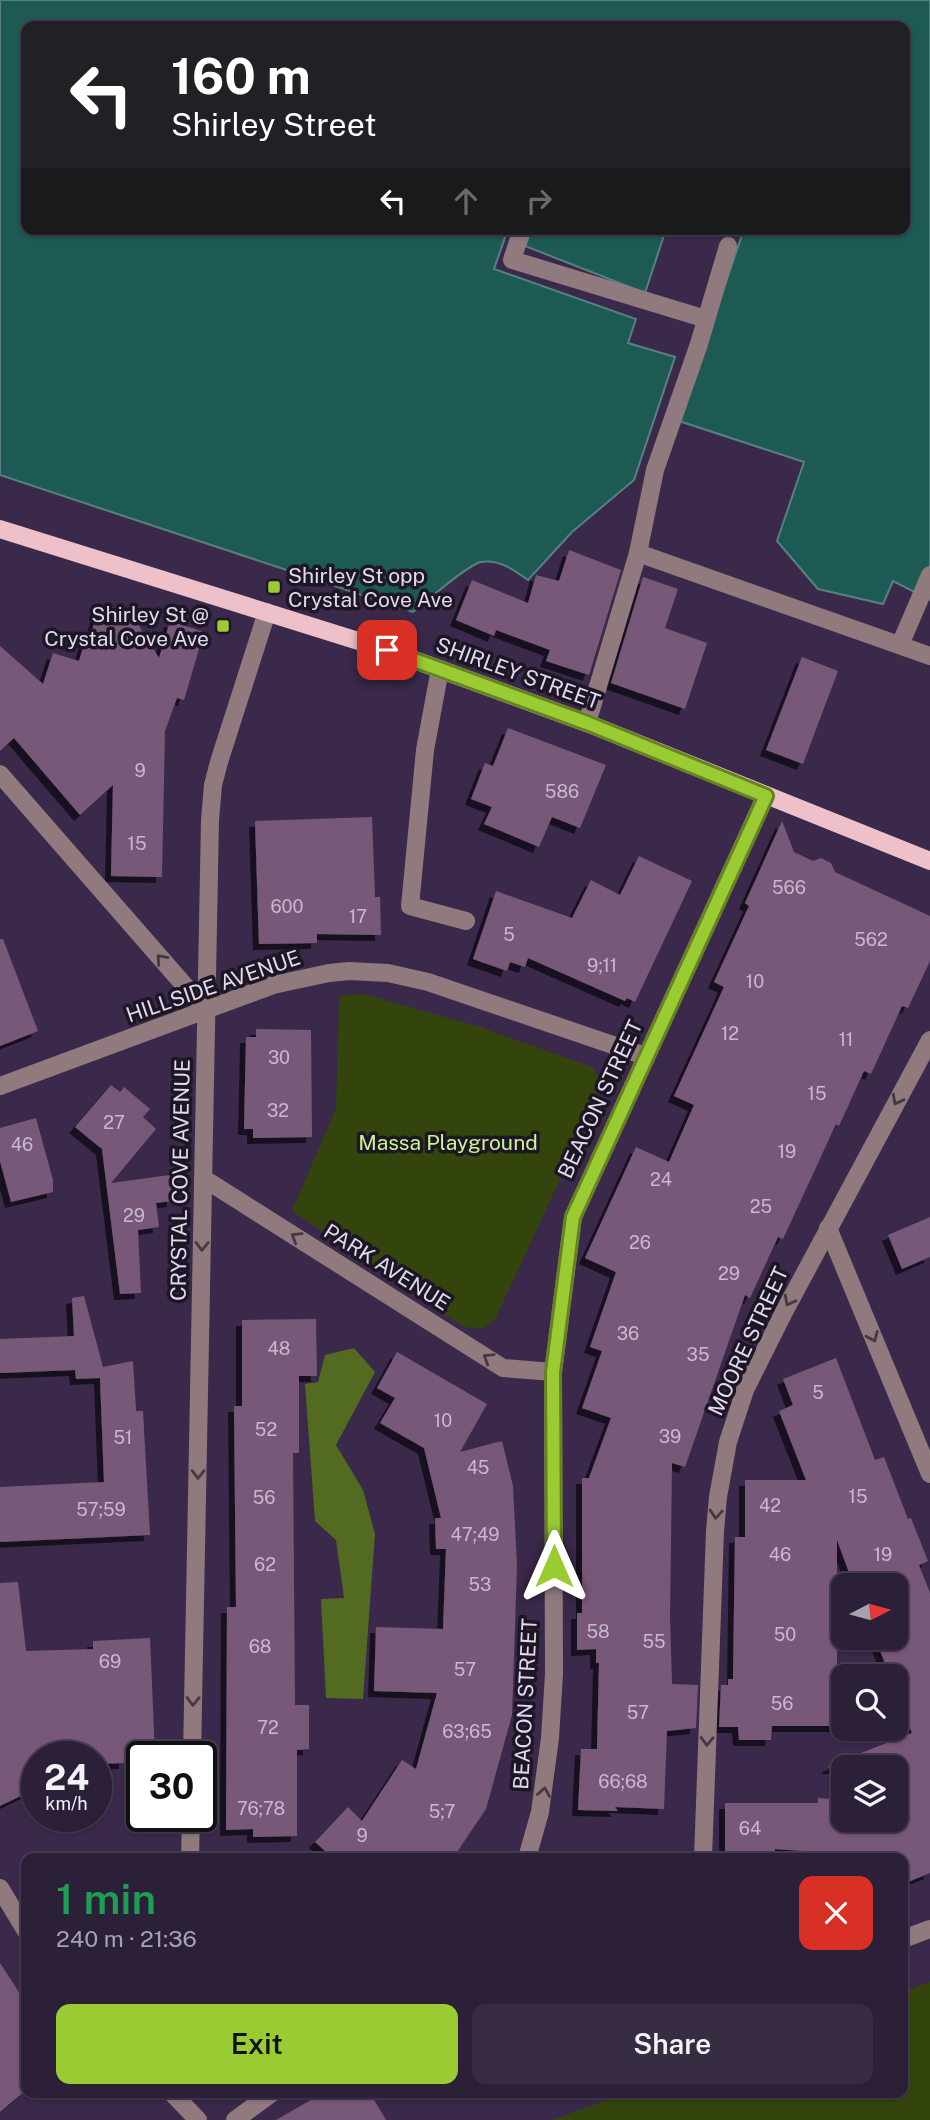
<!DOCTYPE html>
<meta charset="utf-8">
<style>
:root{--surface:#2c1f38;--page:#382c43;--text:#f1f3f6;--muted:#a6a2ae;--line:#483d53;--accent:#9bcb33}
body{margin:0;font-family:"Public Sans",sans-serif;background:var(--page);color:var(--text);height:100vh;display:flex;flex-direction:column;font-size:26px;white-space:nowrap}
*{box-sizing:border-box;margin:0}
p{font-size:23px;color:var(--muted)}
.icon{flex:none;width:38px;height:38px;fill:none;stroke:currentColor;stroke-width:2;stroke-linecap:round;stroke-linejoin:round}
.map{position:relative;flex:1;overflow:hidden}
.sheet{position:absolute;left:21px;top:1853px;width:887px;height:245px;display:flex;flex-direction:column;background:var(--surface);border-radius:14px;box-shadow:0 2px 5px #0004,0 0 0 2px var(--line)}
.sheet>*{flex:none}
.hud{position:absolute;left:21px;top:21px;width:889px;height:214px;border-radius:14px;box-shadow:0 2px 5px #0004,0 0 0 2px var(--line);background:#202124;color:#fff;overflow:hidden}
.needle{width:46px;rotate:84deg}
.controls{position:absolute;left:831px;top:1573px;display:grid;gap:14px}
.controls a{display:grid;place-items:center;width:77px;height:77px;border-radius:14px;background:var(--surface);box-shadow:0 2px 5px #0004,0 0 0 2px var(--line);font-size:35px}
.speed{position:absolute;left:21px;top:1741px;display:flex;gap:14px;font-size:35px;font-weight:700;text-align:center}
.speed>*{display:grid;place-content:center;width:91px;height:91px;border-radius:50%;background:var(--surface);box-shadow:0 2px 5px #0004,0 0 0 2px var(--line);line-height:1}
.speed small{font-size:18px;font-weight:400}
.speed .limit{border:4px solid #111;border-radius:10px;background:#fff;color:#111}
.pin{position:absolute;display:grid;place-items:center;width:60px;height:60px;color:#fff;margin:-30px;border-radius:14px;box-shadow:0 4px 10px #0006}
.me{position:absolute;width:77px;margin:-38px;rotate:0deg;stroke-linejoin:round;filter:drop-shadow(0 0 5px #0008)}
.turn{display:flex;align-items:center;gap:24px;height:147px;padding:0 35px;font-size:32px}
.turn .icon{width:91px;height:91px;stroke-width:2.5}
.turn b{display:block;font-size:49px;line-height:60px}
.lanes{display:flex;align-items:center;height:66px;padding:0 35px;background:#0003;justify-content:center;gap:35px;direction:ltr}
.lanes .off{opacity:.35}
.round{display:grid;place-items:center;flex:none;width:74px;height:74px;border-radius:14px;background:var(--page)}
.headline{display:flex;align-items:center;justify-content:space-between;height:119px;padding:0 35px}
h1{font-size:42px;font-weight:600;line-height:52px;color:#1e9e55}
.action{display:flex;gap:14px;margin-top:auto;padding:14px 35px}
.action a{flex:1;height:80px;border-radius:14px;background:var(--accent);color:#111;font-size:28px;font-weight:600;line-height:80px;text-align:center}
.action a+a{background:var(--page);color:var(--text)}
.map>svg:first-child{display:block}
.green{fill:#33450d}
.forest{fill:#526b21}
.water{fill:#1d5a54;stroke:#588082;stroke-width:2}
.building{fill:#785978;filter:url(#shadow)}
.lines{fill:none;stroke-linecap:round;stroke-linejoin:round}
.minor{stroke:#907a7e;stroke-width:18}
.major{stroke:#eec1ca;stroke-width:18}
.oneway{stroke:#453944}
.route-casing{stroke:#658421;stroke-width:18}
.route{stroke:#9bcb33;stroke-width:12}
.poi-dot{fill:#9bcb33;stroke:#1d1625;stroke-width:2.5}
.labels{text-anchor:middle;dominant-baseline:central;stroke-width:7;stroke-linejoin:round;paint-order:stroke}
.number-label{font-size:18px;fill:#c8b9d0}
.poi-label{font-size:21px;fill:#e3d9ee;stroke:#1d1625;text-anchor:start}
.street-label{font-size:21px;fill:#e3d9ee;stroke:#1d1625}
.park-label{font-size:21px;fill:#ccf38e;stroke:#1d1625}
</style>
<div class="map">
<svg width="930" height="2120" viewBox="0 0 930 2120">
<defs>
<filter id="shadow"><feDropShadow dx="-6" dy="6" stdDeviation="0" flood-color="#0009"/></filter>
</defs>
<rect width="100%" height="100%" fill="#3a294a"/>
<g class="green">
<polygon points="364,994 480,1027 592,1067 599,1078 602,1089 495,1320 482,1329 464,1327 292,1211 336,1108 339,996"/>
<polygon points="930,1982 930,2120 552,2120 626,2093 903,2093 903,1992"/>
</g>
<polygon class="forest" points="354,1348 375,1372 336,1445 363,1490 375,1534 363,1699 326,1698 321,1599 344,1598 336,1540 315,1521 305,1384 318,1382 325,1355"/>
<g class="water">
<path d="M0,0H930V600L893,581L883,604L818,589L777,541L804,462L679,421L744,229H905V26H26V229H508L494,269L636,319L628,343L675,357L634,480L572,532L528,580C514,570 499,559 481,562C467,565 427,601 413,612L0,475Z"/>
<polygon points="532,229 666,229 645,293 525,246"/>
</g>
<g class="building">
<polygon points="569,550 621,570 589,675 546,661 550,650 496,630 494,636 456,620 472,580 528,603 536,575 559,581"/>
<polygon points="643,577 678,589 665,628 707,643 685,709 611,683"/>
<polygon points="112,607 131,613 159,658 170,621 204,632 184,700 177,698 165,731 162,877 111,876 113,785 80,815 14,738 0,751 0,646 43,684 53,653 79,661 88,631 91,633 97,614"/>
<polygon points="802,657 838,671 803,764 766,750"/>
<polygon points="508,728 606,765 580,828 552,817 539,847 484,824 492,807 471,799 485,763 493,766"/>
<polygon points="372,817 375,897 380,897 381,935 317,934 317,943 259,944 255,821"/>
<polygon points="782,821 794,852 813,861 821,858 831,863 835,872 930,916 930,961 908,1008 902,1006 871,1074 864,1071 839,1126 836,1124 783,1239 778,1237 750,1298 745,1295 685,1467 672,1463 670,1617 672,1684 698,1685 696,1728 667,1731 664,1809 615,1807 618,1811 578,1810 581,1749 597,1749 599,1663 596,1663 596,1649 577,1650 577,1613 582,1613 582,1478 589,1478 611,1418 582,1408 602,1351 590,1347 616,1272 585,1258 636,1147 669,1162 694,1105 674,1096 724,987 714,982 749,906 745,903"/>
<polygon points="639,856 692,881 635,1002 627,998 625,1001 528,958 525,967 510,962 507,971 473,959 496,891 572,918 591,880 620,895"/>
<polygon points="0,939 3,939 38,1031 0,1046"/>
<polygon points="256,1029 311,1030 312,1137 253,1138 253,1129 244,1129 246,1037 256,1037"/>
<polygon points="111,1085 120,1092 124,1087 150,1109 143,1117 156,1129 111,1183 170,1175 173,1201 156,1203 159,1227 138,1230 141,1293 120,1294 102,1149 75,1127"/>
<polygon points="36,1118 53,1180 53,1192 11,1202 0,1161 0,1128"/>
<polygon points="930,1217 930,1257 902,1269 888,1235"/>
<polygon points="84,1296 103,1367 133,1361 136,1411 143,1411 150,1535 0,1542 0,1487 104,1482 100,1378 76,1379 75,1370 0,1373 0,1339 74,1336 72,1298"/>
<polygon points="316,1319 317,1376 299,1376 299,1453 293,1453 295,1705 309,1705 309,1749 297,1750 297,1836 253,1837 253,1829 226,1830 227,1607 236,1607 234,1406 242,1406 242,1320"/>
<polygon points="397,1352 487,1404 460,1452 502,1441 513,1486 517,1566 512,1715 486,1809 453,1858 333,1858 315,1842 348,1807 362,1821 402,1760 416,1769 437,1693 374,1691 376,1627 443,1629 446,1549 436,1549 435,1518 441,1518 424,1448 380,1423 395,1398 377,1388"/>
<polygon points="836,1358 875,1460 884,1457 908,1519 911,1518 928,1561 919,1565 930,1593 930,1873 903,1884 903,1858 874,1858 873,1856 775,1849 775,1852 725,1852 725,1803 818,1803 818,1798 844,1800 844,1820 896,1820 896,1768 829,1768 828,1766 912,1733 896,1693 896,1676 890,1676 875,1638 896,1638 896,1574 866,1586 854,1586 837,1540 837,1726 772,1726 771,1740 739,1740 738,1727 719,1727 721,1685 728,1685 728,1679 733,1679 735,1537 745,1537 745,1480 806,1480 779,1411 793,1405 783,1379"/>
<polygon points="18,1582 26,1651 93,1649 93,1641 150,1638 155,1755 125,1756 125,1763 96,1764 96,1757 37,1757 37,1788 0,1806 0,1583"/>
<polygon points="0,1963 26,2003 26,2090 0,2112"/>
<polygon points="323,2093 370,2093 386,2120 276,2120"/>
</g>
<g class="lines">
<g class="minor">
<polyline points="522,229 512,260 706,319"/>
<polyline points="638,553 930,656"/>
<polyline points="900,645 930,575"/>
<polyline points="440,669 425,750 410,906 466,921"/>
<polyline points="587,723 638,553 655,470 699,344 728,246"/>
<polyline points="0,774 206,1010"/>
<polyline points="0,1086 273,985 329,973 349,971 388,973 428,982 645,1056"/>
<polyline points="203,1178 503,1368 553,1372"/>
<polyline points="828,1228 930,1474"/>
<polyline points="192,1757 210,820 213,785 219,762 267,612"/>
<polyline points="190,1858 191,1816"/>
<polyline points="527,1858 540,1812 550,1738 554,1674 553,1372 573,1217 766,795"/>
<polyline points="703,1858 715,1531 718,1497 728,1442 745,1390 784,1312 930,1040"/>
<polyline points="0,1888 26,1931"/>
<polyline points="903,1939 930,1929"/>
<polyline points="172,2093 198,2120"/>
<polyline points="235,2120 272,2093"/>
</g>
<polyline class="major" points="0,529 387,650 587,723 930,861"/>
</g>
<defs><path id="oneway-chevron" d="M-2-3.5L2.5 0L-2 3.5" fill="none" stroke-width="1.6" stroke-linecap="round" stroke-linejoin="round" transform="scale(1.75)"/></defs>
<g class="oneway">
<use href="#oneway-chevron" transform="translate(161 959) rotate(-131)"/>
<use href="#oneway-chevron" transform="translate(897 1100) rotate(118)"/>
<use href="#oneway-chevron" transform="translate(296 1237) rotate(-148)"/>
<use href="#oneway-chevron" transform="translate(202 1246) rotate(91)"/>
<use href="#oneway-chevron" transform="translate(789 1301) rotate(118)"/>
<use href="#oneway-chevron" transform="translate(873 1337) rotate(67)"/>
<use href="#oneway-chevron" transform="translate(488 1358) rotate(-148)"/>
<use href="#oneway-chevron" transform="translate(198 1474) rotate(91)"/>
<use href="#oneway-chevron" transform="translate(716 1514) rotate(94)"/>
<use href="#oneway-chevron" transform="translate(193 1701) rotate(91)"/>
<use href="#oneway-chevron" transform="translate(707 1741) rotate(92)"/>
<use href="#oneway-chevron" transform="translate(544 1792) rotate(-81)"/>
</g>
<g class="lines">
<defs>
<polyline id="route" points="387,650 587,723 766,796 573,1217 553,1372 554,1566"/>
</defs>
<use href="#route" class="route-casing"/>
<use href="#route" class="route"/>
</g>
<g class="poi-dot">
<rect x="267" y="580" width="14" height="14" rx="3.5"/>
<rect x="216" y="619" width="14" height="14" rx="3.5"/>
</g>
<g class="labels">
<g class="number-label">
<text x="140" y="770">9</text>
<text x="562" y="791">586</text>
<text x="137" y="843">15</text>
<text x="789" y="887">566</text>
<text x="287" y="906">600</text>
<text x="358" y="916">17</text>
<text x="509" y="934">5</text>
<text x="871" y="939">562</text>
<text x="602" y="965">9;11</text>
<text x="755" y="981">10</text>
<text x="730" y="1033">12</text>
<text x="846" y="1039">11</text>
<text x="279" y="1057">30</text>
<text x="817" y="1093">15</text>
<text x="278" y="1110">32</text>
<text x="114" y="1122">27</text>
<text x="22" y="1144">46</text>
<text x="787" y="1151">19</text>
<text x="661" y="1179">24</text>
<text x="761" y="1206">25</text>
<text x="134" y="1215">29</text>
<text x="640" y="1242">26</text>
<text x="729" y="1273">29</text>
<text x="628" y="1333">36</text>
<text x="279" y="1348">48</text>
<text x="698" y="1354">35</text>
<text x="818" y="1392">5</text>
<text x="443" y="1420">10</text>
<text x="266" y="1429">52</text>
<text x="670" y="1436">39</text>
<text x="123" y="1437">51</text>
<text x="478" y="1467">45</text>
<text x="858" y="1496">15</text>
<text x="264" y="1497">56</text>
<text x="770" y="1505">42</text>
<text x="101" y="1509">57;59</text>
<text x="475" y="1534">47;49</text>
<text x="780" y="1554">46</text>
<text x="883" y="1554">19</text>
<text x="265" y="1564">62</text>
<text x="480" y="1584">53</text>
<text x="598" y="1631">58</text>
<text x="785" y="1634">50</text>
<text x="654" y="1641">55</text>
<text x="260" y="1646">68</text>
<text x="110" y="1661">69</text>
<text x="465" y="1669">57</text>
<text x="782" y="1703">56</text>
<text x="638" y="1712">57</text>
<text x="268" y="1727">72</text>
<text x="467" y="1731">63;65</text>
<text x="623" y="1781">66;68</text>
<text x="261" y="1808">76;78</text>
<text x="442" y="1811">5;7</text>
<text x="750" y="1828">64</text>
<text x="362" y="1835">9</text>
</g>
<g class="poi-label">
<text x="288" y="575">Shirley St opp<tspan x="288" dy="24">Crystal Cove Ave</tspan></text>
<text x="209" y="614" text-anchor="end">Shirley St @<tspan x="209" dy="24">Crystal Cove Ave</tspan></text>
</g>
<g class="street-label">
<text transform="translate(518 673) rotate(20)">SHIRLEY STREET</text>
<text transform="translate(213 986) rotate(-19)">HILLSIDE AVENUE</text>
<text transform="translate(600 1099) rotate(-65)">BEACON STREET</text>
<text transform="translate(180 1180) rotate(-89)">CRYSTAL COVE AVENUE</text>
<text transform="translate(387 1267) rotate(32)">PARK AVENUE</text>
<text transform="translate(748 1341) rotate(-65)">MOORE STREET</text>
<text transform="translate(525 1704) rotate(-87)">BEACON STREET</text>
</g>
<g class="park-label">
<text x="448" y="1142">Massa Playground</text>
</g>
</g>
</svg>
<div class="controls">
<a><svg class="needle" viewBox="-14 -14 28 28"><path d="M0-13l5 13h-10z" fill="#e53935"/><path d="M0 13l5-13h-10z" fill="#a6a2ae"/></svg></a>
<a><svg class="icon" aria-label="search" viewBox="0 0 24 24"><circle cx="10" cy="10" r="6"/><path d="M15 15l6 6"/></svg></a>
<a><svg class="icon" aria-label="layers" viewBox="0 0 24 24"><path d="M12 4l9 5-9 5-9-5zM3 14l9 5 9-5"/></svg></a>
</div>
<div class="speed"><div>24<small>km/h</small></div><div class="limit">30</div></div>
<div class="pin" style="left:387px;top:650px;background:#d93025"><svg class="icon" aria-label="arrive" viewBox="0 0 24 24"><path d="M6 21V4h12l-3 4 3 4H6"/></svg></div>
<svg class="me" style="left:554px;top:1566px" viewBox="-20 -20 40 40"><path d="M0-17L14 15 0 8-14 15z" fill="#9bcb33" stroke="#fff" stroke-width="4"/></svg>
<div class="hud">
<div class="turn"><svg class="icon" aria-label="left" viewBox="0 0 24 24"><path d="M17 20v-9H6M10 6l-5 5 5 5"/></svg><div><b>160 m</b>Shirley Street</div></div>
<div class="lanes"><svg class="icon" aria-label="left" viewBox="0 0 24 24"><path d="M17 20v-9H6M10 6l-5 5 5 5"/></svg><svg class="icon off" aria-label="ahead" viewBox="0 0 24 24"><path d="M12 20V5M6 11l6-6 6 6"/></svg><svg class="icon off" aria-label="right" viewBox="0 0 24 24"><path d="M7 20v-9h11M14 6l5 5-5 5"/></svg></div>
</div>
<section class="sheet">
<div class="headline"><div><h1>1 min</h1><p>240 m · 21:36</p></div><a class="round" style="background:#d93025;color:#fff"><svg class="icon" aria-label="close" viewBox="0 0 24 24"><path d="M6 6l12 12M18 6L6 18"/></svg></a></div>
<div class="action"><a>Exit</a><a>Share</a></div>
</section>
</div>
